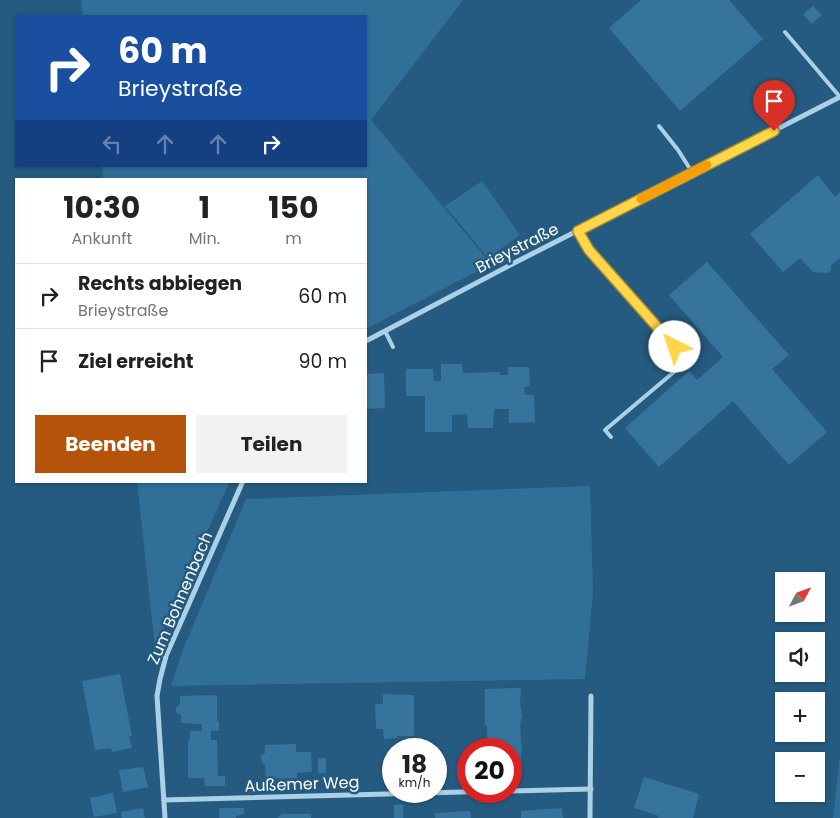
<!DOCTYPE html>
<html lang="de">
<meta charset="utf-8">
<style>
:root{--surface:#fff;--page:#f2f2f2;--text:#222;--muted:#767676;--line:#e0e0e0;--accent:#b45309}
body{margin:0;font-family:Poppins,sans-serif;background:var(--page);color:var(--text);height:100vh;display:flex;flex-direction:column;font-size:19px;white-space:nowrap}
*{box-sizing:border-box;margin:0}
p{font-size:16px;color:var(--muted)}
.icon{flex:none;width:28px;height:28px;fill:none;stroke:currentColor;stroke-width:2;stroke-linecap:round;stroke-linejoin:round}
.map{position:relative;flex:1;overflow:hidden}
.drawer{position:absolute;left:15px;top:178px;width:352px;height:305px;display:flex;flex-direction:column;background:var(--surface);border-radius:0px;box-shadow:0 1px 4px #0004}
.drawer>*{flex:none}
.banner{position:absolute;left:15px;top:15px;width:352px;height:152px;border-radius:0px;box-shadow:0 1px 4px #0004;background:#1a4fa0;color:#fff;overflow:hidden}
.needle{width:32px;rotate:49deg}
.buttons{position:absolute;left:775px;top:572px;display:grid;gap:10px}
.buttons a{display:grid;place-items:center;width:50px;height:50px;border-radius:0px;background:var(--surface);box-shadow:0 1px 4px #0004;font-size:25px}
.speed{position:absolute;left:382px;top:738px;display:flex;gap:10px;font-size:25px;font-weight:700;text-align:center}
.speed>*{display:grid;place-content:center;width:65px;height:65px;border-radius:50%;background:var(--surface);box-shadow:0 1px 4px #0004;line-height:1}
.speed small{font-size:12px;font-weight:400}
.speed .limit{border:8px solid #d22;background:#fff;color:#111}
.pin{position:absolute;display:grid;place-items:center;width:42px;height:42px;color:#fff;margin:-51px -21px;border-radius:50% 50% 50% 0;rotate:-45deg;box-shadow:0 0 5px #0007}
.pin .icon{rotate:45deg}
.me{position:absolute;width:55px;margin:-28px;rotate:319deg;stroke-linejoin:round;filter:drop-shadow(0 0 4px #0008)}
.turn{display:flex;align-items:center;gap:18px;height:105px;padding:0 20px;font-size:22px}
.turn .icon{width:65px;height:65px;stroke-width:2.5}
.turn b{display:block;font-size:35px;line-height:42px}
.lanes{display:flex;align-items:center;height:48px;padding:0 20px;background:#0003;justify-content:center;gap:25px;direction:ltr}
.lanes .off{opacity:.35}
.eta{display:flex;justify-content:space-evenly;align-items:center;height:85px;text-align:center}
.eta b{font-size:30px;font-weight:700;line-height:35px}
.action{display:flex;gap:10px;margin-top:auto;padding:10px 20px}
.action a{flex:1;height:58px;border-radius:0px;background:var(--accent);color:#fff;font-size:20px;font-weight:700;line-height:58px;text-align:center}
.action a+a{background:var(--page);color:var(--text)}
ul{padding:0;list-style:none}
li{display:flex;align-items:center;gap:15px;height:65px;padding:0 20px;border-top:1px solid var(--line)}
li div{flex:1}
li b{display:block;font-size:19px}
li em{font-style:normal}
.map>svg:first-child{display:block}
.green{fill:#306f97}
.building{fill:#36749d}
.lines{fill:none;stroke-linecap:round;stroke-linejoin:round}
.lane{stroke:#acd0e6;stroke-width:4}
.street{stroke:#acd0e6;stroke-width:5}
.route-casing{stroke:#a68a30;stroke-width:12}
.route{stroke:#ffd54a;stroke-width:9}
.slow{stroke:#f59e0b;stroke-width:9}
.labels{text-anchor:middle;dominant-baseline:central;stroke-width:5;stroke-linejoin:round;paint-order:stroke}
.street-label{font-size:16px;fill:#fff;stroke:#255b80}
</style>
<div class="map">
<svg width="840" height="818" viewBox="0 0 840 818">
<rect width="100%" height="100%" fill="#255b80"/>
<g class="green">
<polygon points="81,0 463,0 371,120 491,264 366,329 366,179 103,179 102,166 366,166 366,16 83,16"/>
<polygon points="482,181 520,235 488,258 445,206"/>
<polygon points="137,481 230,481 155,647"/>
<polygon points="590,486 593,593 585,679 171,686 182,652 246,499"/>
<polygon points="840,755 840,818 833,818"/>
</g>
<g class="building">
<polygon points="641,0 729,0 763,39 680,111 609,28"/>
<polygon points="813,6 822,15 812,24 803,14"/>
<polygon points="818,175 835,197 840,192 840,258 831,265 831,270 827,273 813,272 800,258 783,272 750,234"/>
<polygon points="707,262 789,355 772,369 827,432 789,465 733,401 659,467 625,428 689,371 697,380 723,357 669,295"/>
<polygon points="441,364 462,364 463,373 500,372 500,375 508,375 508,367 529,367 530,386 524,387 525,395 534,395 535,422 509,423 509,409 494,409 493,428 468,428 467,414 452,415 452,432 425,432 425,396 406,396 406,369 433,369 434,381 441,381"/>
<polygon points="384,373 385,408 366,409 366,374"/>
<polygon points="120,674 132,736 129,737 132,748 112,752 111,748 95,750 82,681"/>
<polygon points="521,688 520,704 522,716 520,725 522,752 521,753 522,773 511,773 511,749 485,749 485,738 487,738 487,725 485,725 485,689"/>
<polygon points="383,694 414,695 414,736 397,736 397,738 384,739 383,729 376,729 375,704 383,704"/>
<polygon points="217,695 217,721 219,721 219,731 211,731 211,740 217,740 218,776 225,776 225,786 205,786 204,778 188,778 188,740 190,740 190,731 202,731 202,724 181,723 181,715 176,712 176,707 180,704 180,696"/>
<polygon points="296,744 296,752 311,752 312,772 297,773 297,778 266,779 265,765 262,763 261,756 265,753 265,745"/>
<rect x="318" y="758" width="8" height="15"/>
<polygon points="143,767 148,787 123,792 119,770"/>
<polygon points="644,777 699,794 693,818 658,818 659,816 634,808"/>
<polygon points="113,793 117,813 94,817 90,798"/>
<polygon points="403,804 403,818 394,818 394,805"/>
<polygon points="143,808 145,818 122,818 121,812"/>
<polygon points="219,808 244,808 244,814 236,816 236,818 219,818"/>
<polygon points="562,808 563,818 521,818 521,811"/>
<polygon points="470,811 471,818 435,818 435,813"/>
<polygon points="282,814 311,814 311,818 277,818"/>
</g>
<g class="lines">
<g class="lane">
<polyline points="785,32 840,97"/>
<polyline points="659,126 678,150 692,172"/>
<polyline points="578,231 589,250 687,361 605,430 611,437"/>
<polyline points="385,331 393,347"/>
</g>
<g class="street">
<polyline points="366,341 518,261 840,97"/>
<polyline points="511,791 591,789"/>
<polyline points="164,800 500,791"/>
<polyline points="165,818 157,696 160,679 166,656 243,481"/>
<polyline points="590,818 591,696"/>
</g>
</g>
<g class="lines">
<defs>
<polyline id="route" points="675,347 589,250 578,231 774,131"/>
</defs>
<use href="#route" class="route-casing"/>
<use href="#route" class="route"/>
<polyline class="slow" points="641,199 707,165"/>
</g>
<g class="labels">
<g class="street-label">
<text transform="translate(517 248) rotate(-27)">Brieystraße</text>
<text transform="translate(180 598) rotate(-67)">Zum Bohnenbach</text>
<text transform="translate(302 784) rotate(-2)">Außemer Weg</text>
</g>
</g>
</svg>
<div class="buttons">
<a><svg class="needle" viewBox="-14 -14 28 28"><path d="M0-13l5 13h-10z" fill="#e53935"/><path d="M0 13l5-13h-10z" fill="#767676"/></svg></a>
<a><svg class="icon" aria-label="sound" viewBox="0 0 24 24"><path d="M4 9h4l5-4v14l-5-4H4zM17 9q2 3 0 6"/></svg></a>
<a>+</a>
<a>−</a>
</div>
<div class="speed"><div>18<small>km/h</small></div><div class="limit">20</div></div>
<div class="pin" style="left:774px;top:131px;background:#d93025"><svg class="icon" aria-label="arrive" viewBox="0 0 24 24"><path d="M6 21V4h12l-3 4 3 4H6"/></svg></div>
<svg class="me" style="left:675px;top:347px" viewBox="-20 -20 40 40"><circle r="19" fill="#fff"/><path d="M0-13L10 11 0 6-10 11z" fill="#ffd54a"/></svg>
<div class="banner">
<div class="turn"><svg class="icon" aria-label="right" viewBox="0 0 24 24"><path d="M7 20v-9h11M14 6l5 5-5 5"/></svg><div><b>60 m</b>Brieystraße</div></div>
<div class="lanes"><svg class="icon off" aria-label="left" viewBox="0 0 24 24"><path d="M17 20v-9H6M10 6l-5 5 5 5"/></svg><svg class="icon off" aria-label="ahead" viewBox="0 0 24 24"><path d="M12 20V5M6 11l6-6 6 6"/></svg><svg class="icon off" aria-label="ahead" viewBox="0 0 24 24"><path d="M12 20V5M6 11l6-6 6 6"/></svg><svg class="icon" aria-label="right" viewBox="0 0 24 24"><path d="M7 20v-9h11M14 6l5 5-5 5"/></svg></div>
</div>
<section class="drawer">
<div class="eta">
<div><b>10:30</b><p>Ankunft</p></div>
<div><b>1</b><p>Min.</p></div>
<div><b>150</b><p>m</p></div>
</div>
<ul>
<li><svg class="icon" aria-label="right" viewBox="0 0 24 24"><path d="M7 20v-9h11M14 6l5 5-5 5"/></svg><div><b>Rechts abbiegen</b><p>Brieystraße</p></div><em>60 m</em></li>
<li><svg class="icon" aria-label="arrive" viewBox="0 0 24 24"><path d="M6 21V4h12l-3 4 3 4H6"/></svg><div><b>Ziel erreicht</b></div><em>90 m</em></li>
</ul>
<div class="action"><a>Beenden</a><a>Teilen</a></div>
</section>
</div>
